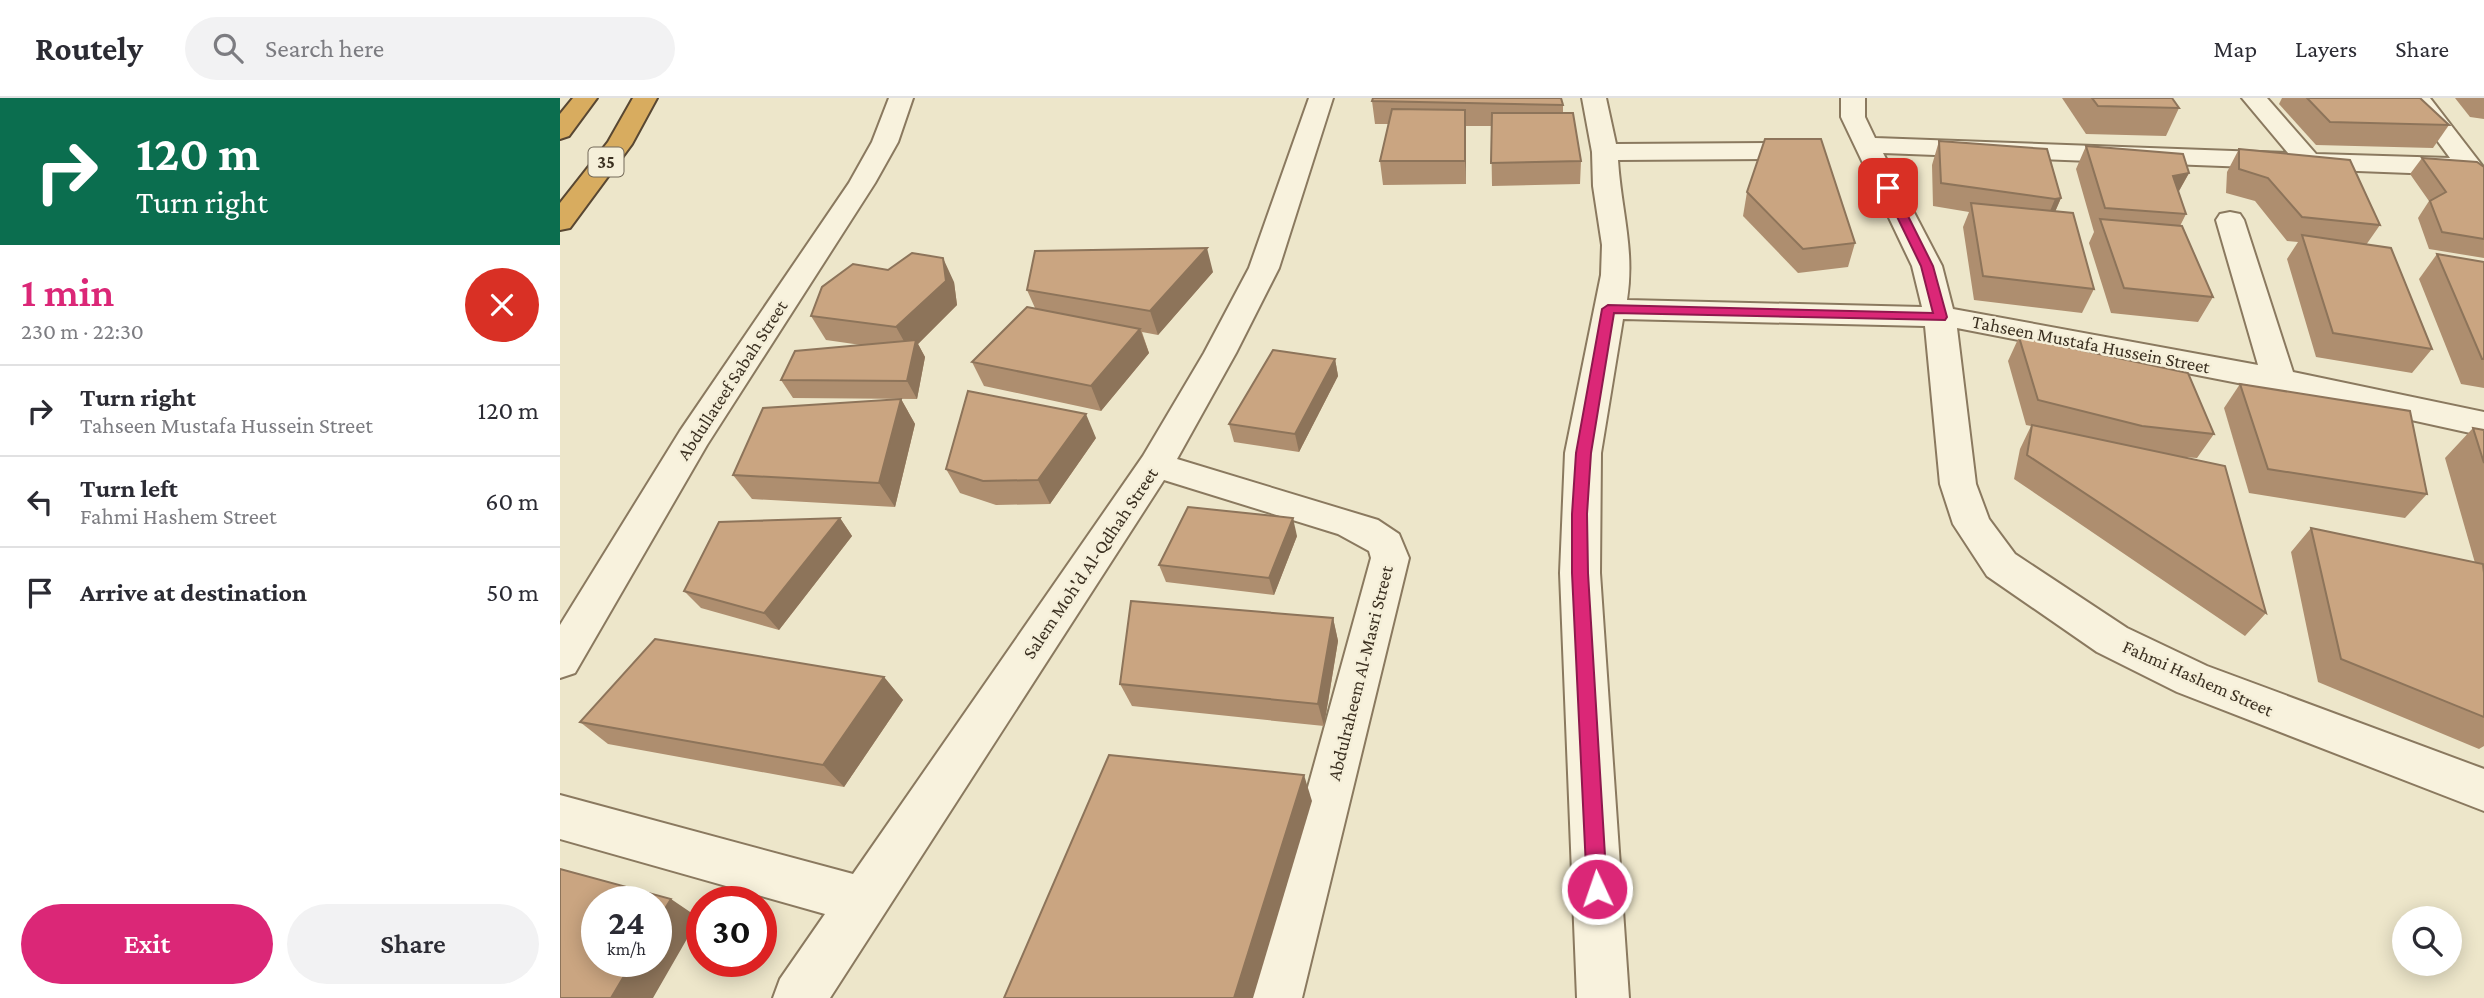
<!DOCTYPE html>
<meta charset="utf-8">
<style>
:root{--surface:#fff;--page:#f2f2f3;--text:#2b2b33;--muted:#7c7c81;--line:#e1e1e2;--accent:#db2777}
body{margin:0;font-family:"Crimson Pro",serif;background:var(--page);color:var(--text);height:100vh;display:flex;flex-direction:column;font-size:26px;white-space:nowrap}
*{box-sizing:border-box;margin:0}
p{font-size:23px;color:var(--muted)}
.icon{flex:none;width:38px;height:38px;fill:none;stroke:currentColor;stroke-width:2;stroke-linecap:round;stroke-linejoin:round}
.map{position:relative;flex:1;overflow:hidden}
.details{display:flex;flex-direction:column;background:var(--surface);width:560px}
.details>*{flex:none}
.banner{background:#0b6e4f;color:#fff;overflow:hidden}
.tools{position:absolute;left:1832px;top:808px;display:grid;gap:14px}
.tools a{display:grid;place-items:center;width:70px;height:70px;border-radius:50%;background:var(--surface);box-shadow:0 4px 18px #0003;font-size:35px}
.speed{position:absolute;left:21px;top:788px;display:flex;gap:14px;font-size:35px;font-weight:700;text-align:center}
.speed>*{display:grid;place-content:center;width:91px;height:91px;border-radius:50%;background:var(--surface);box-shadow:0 4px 18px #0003;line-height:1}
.speed small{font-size:18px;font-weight:400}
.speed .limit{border:10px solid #d22;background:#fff;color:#111}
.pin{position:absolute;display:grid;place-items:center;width:60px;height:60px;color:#fff;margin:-30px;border-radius:14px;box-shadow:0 4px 10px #0006}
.me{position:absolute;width:77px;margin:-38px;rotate:357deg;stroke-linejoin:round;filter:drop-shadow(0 0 5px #0008)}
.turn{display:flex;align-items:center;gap:24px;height:147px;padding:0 21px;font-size:32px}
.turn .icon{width:91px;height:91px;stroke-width:2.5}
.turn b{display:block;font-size:49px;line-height:60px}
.round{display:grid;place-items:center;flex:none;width:74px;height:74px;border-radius:37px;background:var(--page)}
.summary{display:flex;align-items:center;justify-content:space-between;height:119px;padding:0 21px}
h1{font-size:42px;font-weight:600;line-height:52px;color:var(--accent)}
.button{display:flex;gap:14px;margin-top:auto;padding:14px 21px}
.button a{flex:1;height:80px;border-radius:42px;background:var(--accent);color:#fff;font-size:28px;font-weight:600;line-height:80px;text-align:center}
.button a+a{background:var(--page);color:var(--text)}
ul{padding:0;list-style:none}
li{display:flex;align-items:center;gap:21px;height:91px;padding:0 21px;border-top:2px solid var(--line)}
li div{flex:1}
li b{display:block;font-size:26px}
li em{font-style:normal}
header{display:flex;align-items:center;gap:42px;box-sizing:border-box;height:98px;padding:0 35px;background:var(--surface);border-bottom:2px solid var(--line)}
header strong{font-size:33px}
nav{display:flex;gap:38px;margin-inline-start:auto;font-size:24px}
.search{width:490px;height:63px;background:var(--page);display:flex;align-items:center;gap:18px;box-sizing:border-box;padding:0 24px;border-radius:38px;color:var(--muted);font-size:26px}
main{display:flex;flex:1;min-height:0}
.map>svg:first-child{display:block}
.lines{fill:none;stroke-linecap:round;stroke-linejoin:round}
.minor-casing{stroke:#8a795f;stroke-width:4}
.highway-casing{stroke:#584732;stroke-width:4}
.minor{fill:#f8f2dd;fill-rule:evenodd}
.highway{fill:#d8ac5f;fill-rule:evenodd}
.wall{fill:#ae8e6f}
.shaded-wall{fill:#8d745a}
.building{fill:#caa581;stroke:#8d745a;stroke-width:2}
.route{fill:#db2777;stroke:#8e194d;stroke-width:2}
.labels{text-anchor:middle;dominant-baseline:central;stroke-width:5;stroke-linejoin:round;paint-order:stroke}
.shield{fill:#f5efd9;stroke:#736958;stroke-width:2}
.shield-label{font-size:18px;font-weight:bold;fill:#3b3021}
.street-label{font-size:19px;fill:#3b3021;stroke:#f5efd9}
</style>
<header>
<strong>Routely</strong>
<div class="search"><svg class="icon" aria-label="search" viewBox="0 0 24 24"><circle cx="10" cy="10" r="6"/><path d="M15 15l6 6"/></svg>Search here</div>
<nav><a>Map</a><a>Layers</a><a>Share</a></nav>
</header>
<main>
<section class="details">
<div class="banner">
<div class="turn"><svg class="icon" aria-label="right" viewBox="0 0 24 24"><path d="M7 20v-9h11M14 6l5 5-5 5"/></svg><div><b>120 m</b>Turn right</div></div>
</div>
<div class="summary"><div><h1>1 min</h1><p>230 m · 22:30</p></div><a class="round" style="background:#d93025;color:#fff"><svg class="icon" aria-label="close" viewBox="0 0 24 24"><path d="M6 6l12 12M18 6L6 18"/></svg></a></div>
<ul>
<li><svg class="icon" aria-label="right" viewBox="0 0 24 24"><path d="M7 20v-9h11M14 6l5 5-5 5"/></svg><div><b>Turn right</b><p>Tahseen Mustafa Hussein Street</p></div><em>120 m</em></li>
<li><svg class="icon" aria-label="left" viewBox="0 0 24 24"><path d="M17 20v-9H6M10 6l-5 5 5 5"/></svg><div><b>Turn left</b><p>Fahmi Hashem Street</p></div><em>60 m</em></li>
<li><svg class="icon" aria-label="arrive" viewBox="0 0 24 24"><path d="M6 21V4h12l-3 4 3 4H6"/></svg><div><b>Arrive at destination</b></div><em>50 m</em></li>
</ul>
<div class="button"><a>Exit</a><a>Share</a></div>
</section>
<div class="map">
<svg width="1924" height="900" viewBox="0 0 1924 900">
<rect width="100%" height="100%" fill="#ede6ca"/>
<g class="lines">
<defs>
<g id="minor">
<polygon points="329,0 353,0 338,44 315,85 147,347 15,575 0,580 0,527 120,333 289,85 312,44"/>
<polygon points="749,0 773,0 719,170 676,255 617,361 818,422 839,436 849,460 742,900 690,900 811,460 809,453 778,436 604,382 270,900 213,900 220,881 265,816 0,741 0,697 293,776 583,358 644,255 689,170"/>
<path d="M1022,0H1046L1056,46L1208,45L1217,48L1221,53L1217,58L1208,61L1058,62C1061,112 1075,151 1067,202L1362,209L1352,168L1281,19V0H1305V19L1315,40L1728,55L1682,0H1707L1756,56L1890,60L1846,0H1870L1924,70V90L1911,89L1902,77L1323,55L1382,168L1393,211L1698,267L1656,122L1660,116L1670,114L1680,116L1684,122L1733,274L1924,314V338L1719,293L1397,230L1416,386L1429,421L1455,456L1567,530L1647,568L1924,671V713L1617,594L1537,554L1427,478L1393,426L1380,386L1365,228L1063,221L1041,355L1040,475L1069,900H1017L1000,475L1005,355L1041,177L1042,147L1033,88L1032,54Z"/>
</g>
<g id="highway">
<polygon points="13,0 37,0 9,38 0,41 0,16"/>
<polygon points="73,0 97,0 72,46 10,130 0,132 0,105 48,44"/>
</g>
</defs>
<use href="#minor" class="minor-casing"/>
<use href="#highway" class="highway-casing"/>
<use href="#minor" class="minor"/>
<use href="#highway" class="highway"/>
</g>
<g class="wall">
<polygon points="1502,0 1612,0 1619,10 1606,38 1526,36"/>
<polygon points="1722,0 1860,0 1889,27 1873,50 1756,47 1719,6"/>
<polygon points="1895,0 1924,0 1924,21 1910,19"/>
<polygon points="812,3 1003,7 1003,15 1021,63 1020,86 932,88 931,28 905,28 906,86 823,87 820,63 829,26 815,26"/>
<polygon points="1379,43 1501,100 1495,114 1534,191 1522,215 1414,202 1403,129 1409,114 1373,108 1372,67"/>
<polygon points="1526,48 1629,75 1618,95 1626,116 1620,128 1653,199 1638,224 1551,215 1529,145 1534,134 1516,71"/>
<polygon points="1679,51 1820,127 1806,147 1872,251 1852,275 1756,259 1727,161 1738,144 1727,143 1695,103 1666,95 1667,74"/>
<polygon points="1862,60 1924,69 1924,160 1869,151 1858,120 1869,103 1850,76"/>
<polygon points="1187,94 1295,145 1288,169 1238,175 1183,118"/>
<polygon points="1877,156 1924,164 1924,290 1901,286 1859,181"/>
<polygon points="653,174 598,237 582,234 589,255 541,313 424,288 412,264 475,210 467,192"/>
<polygon points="394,184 397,207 358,246 365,259 357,301 233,300 221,282 301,247 266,242 251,218"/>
<polygon points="1459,239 1654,336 1637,360 1624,359 1706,515 1685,538 1454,381 1460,351 1471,328 1466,327 1448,263"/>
<polygon points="775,261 778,278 739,354 674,344 669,326"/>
<polygon points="1680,286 1867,396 1845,420 1689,395 1664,310"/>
<polygon points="341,301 355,326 335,409 192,401 173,377"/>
<polygon points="1913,330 1924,365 1924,648 1919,651 1758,584 1731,454 1751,430 1915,465 1885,360"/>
<polygon points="536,340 490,406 436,407 400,395 386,371"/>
<polygon points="280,420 292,438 219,532 141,510 124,493"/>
<polygon points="737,438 714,497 606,484 599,467"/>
<polygon points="773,520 778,543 764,628 572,608 560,586"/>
<polygon points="324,579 343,602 284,689 48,646 20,624"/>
</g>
<g class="shaded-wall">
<polygon points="905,12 906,35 906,86 905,63"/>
<polygon points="1629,75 1616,98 1613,78"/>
<polygon points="1501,100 1491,123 1485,125 1495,101"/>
<polygon points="647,150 653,174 598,237 590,213"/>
<polygon points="383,160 394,184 397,207 358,246 365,259 357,301 347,283 350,254 336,229"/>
<polygon points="580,231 589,255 541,313 531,288"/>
<polygon points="775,261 778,278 739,354 735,336"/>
<polygon points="341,301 355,326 335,409 319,385"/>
<polygon points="526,316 536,340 490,406 478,382"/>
<polygon points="280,420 292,438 219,532 204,515"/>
<polygon points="733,420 737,438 714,497 709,480"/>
<polygon points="773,520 778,543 764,628 758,606"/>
<polygon points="324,579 343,602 284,689 263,667"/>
<polygon points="744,677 752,703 693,900 674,900"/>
<polygon points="111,801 139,820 93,900 51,900 73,863 96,863 96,825"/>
</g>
<g class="building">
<polygon points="813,0 1001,0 1003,7 812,3"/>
<polygon points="1532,0 1612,0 1619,10 1538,8"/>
<polygon points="1747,0 1860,0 1889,27 1770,24"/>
<polygon points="832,11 905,12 905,63 820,63"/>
<polygon points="932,15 1013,15 1021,63 931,65"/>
<polygon points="1205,41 1261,41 1295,145 1243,151 1187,94"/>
<polygon points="1379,43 1487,51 1501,100 1495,101 1381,85"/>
<polygon points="1526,48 1623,56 1629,75 1613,78 1626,116 1545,110"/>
<polygon points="1679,51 1790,62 1820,127 1742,119 1708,80 1679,71"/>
<polygon points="1862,60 1917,64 1924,69 1924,141 1882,134 1870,103 1886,94"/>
<polygon points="1411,105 1513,115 1534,191 1423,178"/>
<polygon points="1540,121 1622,128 1653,199 1564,190"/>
<polygon points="1742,137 1831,150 1872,251 1773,235"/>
<polygon points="647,150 590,213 467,192 475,153"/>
<polygon points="352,155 383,160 386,183 336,229 251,218 262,189 293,166 328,172"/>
<polygon points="1877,156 1924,164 1924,261 1922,261"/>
<polygon points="467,209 580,231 531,288 412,264"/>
<polygon points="1459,239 1628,275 1654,336 1582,328 1478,302"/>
<polygon points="356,242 347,283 221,282 235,253"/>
<polygon points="713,252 775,261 735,336 669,326"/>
<polygon points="1680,286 1850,313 1867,396 1708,371"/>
<polygon points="408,293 526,316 478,382 423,383 386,371"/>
<polygon points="341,301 319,385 173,377 203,310"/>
<polygon points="1472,327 1665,368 1706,515 1467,357"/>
<polygon points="1913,330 1924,332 1924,365"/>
<polygon points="628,409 733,420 709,480 599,467"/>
<polygon points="280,420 204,515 124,493 159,424"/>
<polygon points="1751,430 1923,466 1924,475 1924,619 1781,561"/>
<polygon points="571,503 773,520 758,606 560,586"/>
<polygon points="95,541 324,579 263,667 20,624"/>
<polygon points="549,657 744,677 674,900 444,900"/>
<polygon points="0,771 111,801 96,825 96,803 37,803 37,863 73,863 51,900 0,900"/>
</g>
<polygon class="route" points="1328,87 1334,90 1373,168 1387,219 1385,222 1054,215 1031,355 1027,416 1028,475 1047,791 1044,798 1037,801 1030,798 1027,791 1012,475 1012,416 1016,355 1042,211 1048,207 1373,215 1361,168 1323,90"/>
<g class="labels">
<rect class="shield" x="28.5" y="49.5" width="35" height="29" rx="5"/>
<g class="shield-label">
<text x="46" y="64">35</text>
</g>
<g class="street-label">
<text transform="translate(1531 246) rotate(11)">Tahseen Mustafa Hussein Street</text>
<text transform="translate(172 282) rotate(-57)">Abdullateef Sabah Street</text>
<text transform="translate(530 465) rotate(-56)">Salem Moh'd Al-Qdhah Street</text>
<text transform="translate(800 575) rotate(-76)">Abdulraheem Al-Masri Street</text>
<text transform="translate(1638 580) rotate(24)">Fahmi Hashem Street</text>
</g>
</g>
</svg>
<div class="tools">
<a><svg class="icon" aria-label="search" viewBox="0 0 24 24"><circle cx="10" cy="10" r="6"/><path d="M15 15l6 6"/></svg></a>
</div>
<div class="speed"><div>24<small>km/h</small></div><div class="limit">30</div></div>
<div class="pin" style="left:1328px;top:90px;background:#d93025"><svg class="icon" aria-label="arrive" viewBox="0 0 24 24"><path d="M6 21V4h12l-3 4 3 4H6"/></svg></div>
<svg class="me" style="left:1037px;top:791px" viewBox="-20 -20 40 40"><circle r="17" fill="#db2777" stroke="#fff" stroke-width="3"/><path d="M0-11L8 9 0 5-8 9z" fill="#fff"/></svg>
</div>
</main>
